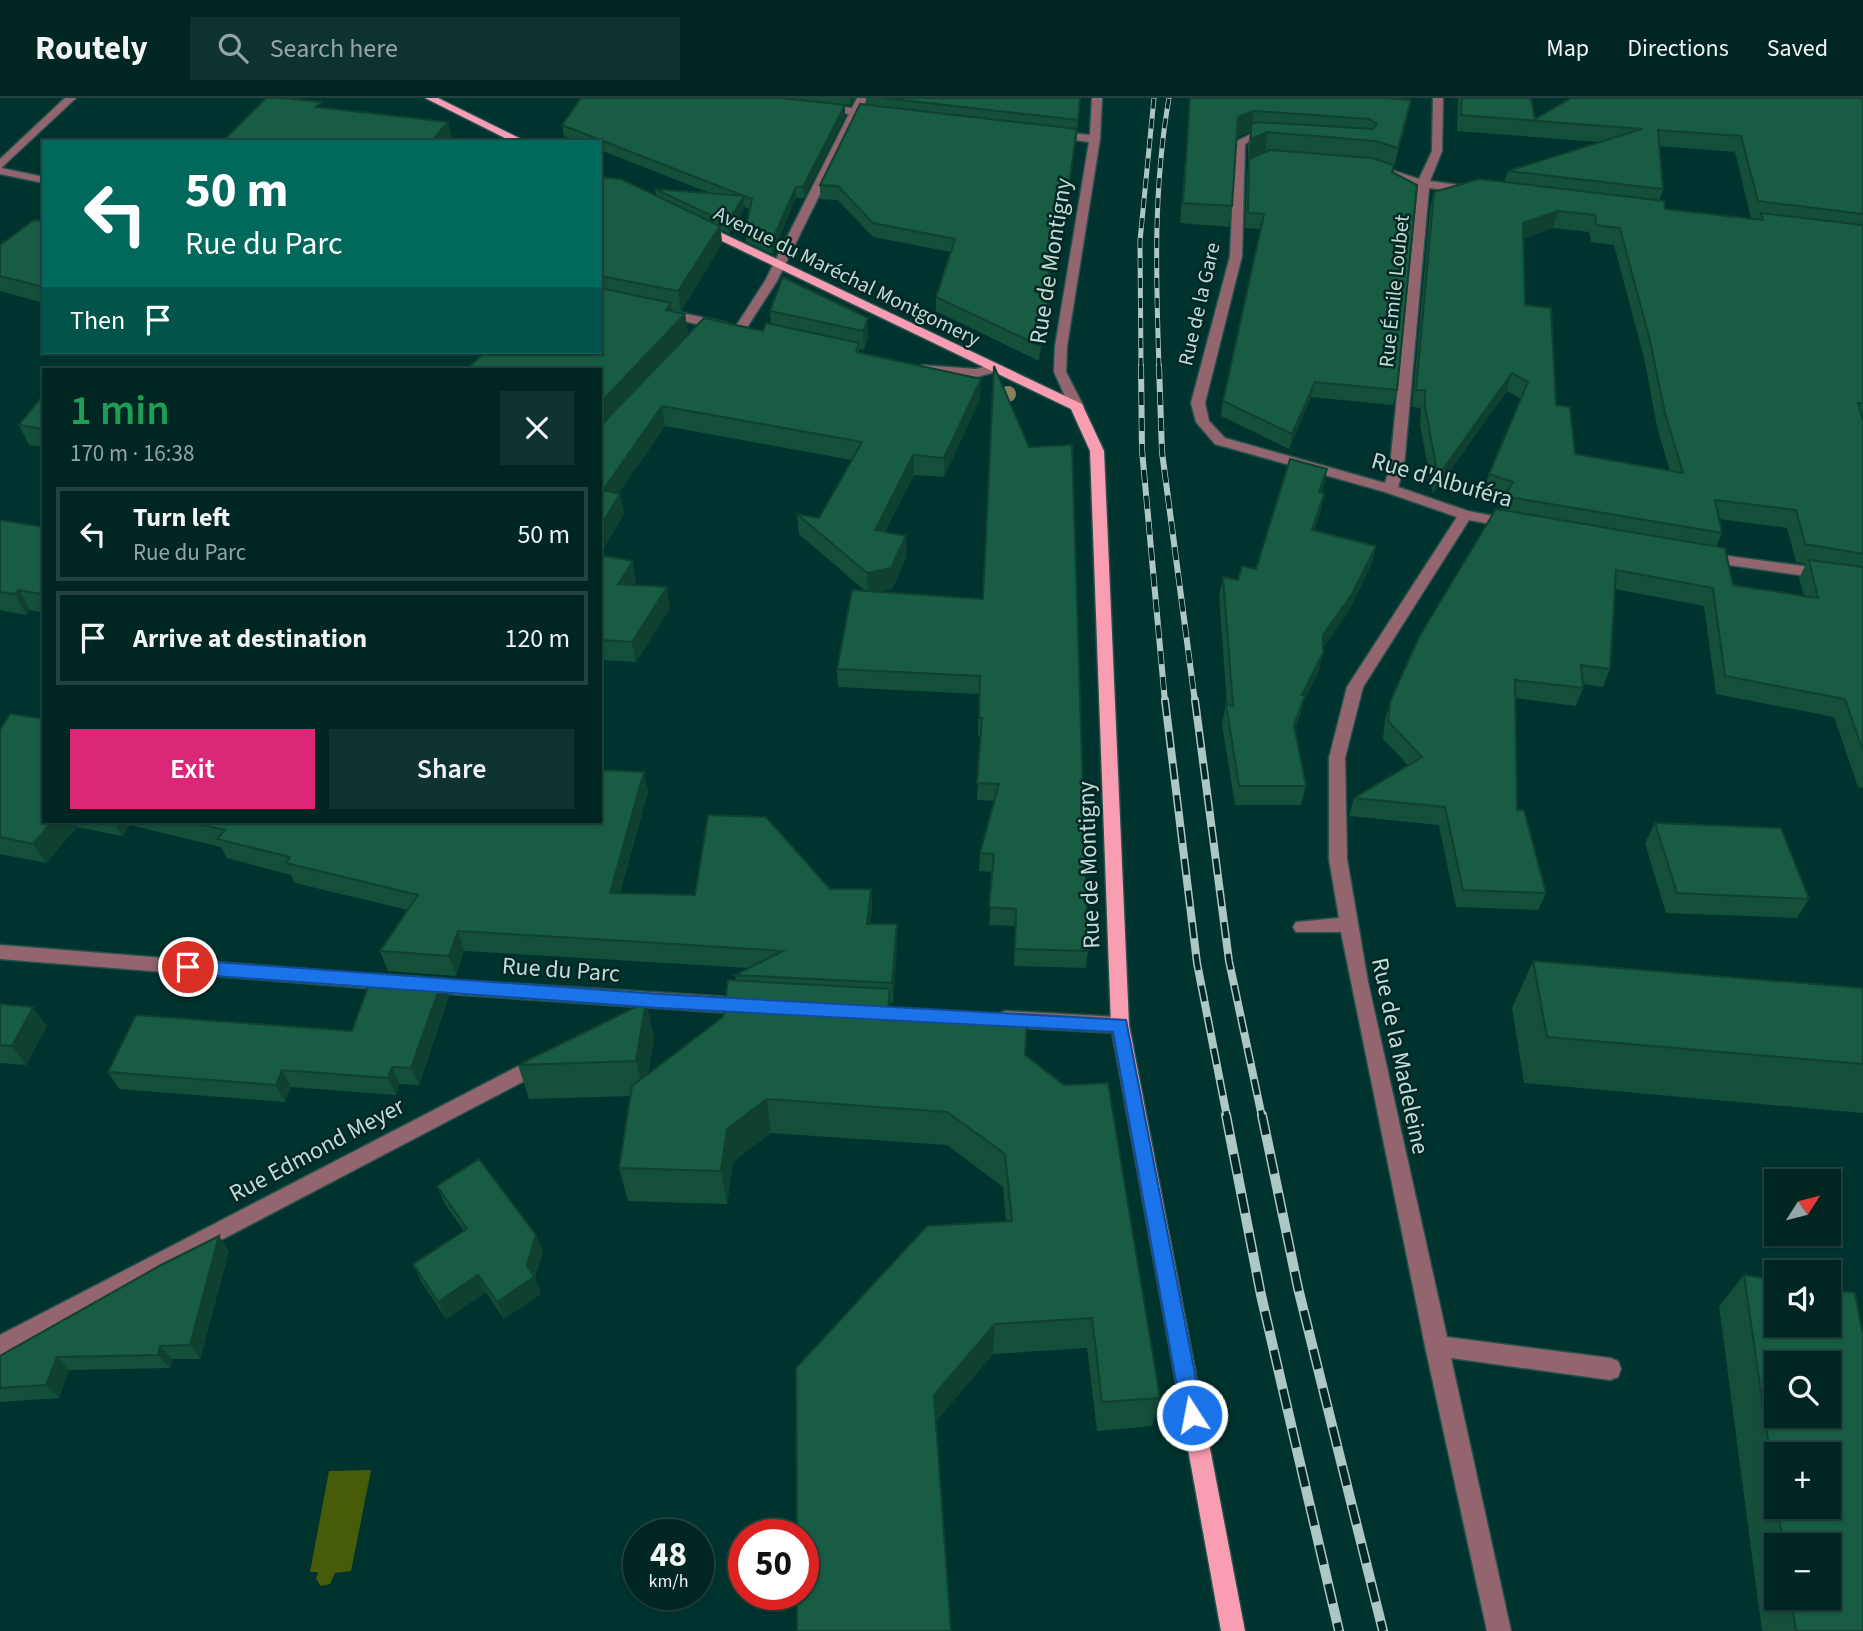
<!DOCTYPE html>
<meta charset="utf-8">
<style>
:root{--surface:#002622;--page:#0e322f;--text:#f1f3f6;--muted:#95a5a5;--line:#224340;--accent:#db2777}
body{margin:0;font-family:"Source Sans 3",sans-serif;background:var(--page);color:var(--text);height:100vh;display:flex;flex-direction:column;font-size:26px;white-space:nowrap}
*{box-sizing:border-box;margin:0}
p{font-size:23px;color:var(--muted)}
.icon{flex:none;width:38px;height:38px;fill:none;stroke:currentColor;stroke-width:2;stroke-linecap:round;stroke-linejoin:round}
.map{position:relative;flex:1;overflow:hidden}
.drawer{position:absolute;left:42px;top:270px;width:560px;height:455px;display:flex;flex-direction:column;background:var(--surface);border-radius:0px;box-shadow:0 2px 5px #0004,0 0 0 2px var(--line)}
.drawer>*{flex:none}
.banner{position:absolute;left:42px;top:42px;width:560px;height:214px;border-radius:0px;box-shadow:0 2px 5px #0004,0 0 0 2px var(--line);background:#00695c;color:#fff;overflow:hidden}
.needle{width:46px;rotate:54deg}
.fabs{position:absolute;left:1764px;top:1071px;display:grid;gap:14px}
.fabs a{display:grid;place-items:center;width:77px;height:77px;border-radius:0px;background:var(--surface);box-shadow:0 2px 5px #0004,0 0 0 2px var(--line);font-size:35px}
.speed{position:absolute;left:623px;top:1421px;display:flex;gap:14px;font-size:35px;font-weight:700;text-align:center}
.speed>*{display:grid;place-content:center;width:91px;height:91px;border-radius:50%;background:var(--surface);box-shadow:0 2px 5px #0004,0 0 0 2px var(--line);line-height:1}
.speed small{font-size:18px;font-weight:400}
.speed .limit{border:10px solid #d22;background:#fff;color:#111}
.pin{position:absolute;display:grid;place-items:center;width:60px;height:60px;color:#fff;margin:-30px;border:4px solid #fff;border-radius:50%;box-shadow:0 2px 7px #0007}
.me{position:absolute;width:77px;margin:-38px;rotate:349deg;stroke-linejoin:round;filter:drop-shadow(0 0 5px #0008)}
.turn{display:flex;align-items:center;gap:24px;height:147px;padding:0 28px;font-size:32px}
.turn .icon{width:91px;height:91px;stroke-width:2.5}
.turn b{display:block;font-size:49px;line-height:60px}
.then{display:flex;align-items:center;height:66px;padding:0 28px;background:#0003;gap:14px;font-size:26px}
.round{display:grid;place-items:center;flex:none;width:74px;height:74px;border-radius:0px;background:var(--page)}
.summary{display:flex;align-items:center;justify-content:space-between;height:119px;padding:0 28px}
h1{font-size:42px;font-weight:600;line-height:52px;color:#1e9e55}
.button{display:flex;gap:14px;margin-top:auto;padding:14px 28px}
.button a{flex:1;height:80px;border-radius:0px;background:var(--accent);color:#fff;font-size:28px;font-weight:600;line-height:80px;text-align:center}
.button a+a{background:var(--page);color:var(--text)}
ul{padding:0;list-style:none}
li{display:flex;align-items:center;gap:21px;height:94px;margin:0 14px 10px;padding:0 14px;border:4px solid var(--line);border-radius:0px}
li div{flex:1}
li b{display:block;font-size:26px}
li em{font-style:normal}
header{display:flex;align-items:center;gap:42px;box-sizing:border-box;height:98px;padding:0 35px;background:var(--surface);border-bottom:2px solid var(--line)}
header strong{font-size:33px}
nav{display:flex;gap:38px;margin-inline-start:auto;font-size:24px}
.search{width:490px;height:63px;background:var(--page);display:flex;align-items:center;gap:18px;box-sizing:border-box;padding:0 24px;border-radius:0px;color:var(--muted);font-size:26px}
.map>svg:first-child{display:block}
.water{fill:#465c09}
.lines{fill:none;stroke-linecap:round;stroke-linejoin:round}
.minor-casing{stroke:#23514c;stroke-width:3}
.major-casing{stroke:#23514c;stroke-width:3}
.minor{fill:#92656f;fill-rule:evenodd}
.major{fill:#f99db2;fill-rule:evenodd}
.rail-far3-casing{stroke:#adc8c4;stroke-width:5}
.rail-far2-casing{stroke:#adc8c4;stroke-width:6}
.rail-far1-casing{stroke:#adc8c4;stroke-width:8}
.rail-casing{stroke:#adc8c4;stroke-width:10}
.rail-far3{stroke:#032824;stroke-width:3.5;stroke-dasharray:10;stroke-linecap:butt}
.rail-far2{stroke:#032824;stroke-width:4.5;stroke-dasharray:13;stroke-linecap:butt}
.rail-far1{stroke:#032824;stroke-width:5;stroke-dasharray:16;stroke-linecap:butt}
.rail{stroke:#032824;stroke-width:7;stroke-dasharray:20;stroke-linecap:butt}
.tree{fill:#877e5d}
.wall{fill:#144f3a;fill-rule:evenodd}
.shaded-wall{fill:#10402f}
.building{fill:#175c43;stroke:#10402f;stroke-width:2;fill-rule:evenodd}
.route{fill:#1a73e8;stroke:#114b97;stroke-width:2}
.labels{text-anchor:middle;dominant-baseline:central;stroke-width:5;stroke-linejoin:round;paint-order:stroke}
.far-street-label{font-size:21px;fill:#c3dbd7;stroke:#032824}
.street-label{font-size:24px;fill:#c3dbd7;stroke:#032824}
</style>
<header>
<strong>Routely</strong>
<div class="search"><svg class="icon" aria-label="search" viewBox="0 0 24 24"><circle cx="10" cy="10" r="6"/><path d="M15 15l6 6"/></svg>Search here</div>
<nav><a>Map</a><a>Directions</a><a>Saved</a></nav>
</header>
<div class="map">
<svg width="1863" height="1533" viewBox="0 0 1863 1533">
<rect width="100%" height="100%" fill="#00332e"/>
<polygon class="water" points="371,1372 351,1473 335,1475 330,1486 321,1488 316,1481 318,1474 310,1474 329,1373"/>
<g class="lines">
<defs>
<g id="minor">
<polygon points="65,0 76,0 1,70 44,79 44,85 0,76 0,61"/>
<polygon points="857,0 867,0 862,11 884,16 879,19 859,17 777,183 744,234 736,234 734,231 765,183 849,16 818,10 823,7 852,10"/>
<polygon points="1092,0 1102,0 1100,41 1067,248 1066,274 1084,309 1077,313 1070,309 1054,274 1055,248 1089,44 1053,39 1048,36 1053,33 1090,37"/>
<polygon points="1433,0 1443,0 1442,53 1430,83 1474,89 1480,92 1474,95 1429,90 1404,368 1398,389 1468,413 1513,422 1520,426 1513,430 1469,422 1363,589 1345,660 1347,761 1368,884 1447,1239 1610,1260 1618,1263 1621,1271 1618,1279 1610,1282 1451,1260 1511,1533 1487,1533 1425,1248 1341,834 1296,834 1293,829 1296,824 1339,820 1329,761 1329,660 1347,589 1457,419 1385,394 1215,346 1196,324 1191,305 1230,158 1235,44 1251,36 1274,38 1274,42 1253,42 1245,46 1242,158 1205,305 1209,323 1225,340 1385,385 1390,368 1418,88 1373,71 1379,68 1419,81 1432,53"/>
<polygon points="665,211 727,225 729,228 723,232 661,218 661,212"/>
<polygon points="994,266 1000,270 999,273 977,279 922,275 916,271 922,267 976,271"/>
<polygon points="1706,455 1863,476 1863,486 1701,463 1699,460"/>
<polygon points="0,847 393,878 400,880 402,885 400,890 393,892 0,861"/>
<polygon points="421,880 746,900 753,903 755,908 753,913 746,916 421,894 414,892 412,887 414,882"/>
<polygon points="1005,913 1120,919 1127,921 1129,927 1127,933 1120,935 1005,929 998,926 996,921 998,916"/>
<polygon points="540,957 547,959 550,965 547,971 0,1258 0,1237"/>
</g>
<g id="major">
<polygon points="425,0 438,0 527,44 513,44"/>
<polygon points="697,127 705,127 1082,306 1104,353 1129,927 1245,1533 1221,1533 1111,927 1090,353 1071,311 697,131"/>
</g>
</defs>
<use href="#minor" class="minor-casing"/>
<use href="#major" class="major-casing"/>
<use href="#minor" class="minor"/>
<use href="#major" class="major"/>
<defs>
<g id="rail-far3">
<polyline points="1141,270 1140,143 1154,0"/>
<path d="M1159,270C1156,179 1153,90 1169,0"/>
</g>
<g id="rail-far2">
<polyline points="1141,268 1142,352 1165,604"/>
<polyline points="1159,268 1162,354 1195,604"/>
</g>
<g id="rail-far1">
<polyline points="1165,602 1197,865 1227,1019"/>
<polyline points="1195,602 1229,863 1262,1019"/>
</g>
<g id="rail">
<polyline points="1226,1017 1261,1197 1339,1533"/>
<polyline points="1262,1017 1298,1190 1383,1533"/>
</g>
</defs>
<use href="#rail-far3" class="rail-far3-casing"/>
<use href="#rail-far2" class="rail-far2-casing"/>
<use href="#rail-far1" class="rail-far1-casing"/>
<use href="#rail" class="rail-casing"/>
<use href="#rail-far3" class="rail-far3"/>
<use href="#rail-far2" class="rail-far2"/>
<use href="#rail-far1" class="rail-far1"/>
<use href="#rail" class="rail"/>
</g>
<circle class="tree" cx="1008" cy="296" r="8"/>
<g class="wall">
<polygon points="789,0 855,0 850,7"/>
<polygon points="866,0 1081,0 1077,33 1076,33 1065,120 1059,119 1050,176 1053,177 1052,191 1039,263 936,213 936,199 951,154 873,139 838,102 820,101 820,87 866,7"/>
<polygon points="1190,0 1411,2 1393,74 1397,292 1393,307 1311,299 1289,351 1221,318 1223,303 1261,131 1245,130 1247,76 1249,61 1248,62 1248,48 1250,34 1237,39 1232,108 1229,129 1180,125"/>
<path d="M1458,0H1531L1535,21L1863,0V690L1858,689L1834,619L1716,596L1704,508L1615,491L1610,571L1603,589L1583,586V590L1576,608L1515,600L1517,712L1546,795L1538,812L1456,809L1439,727L1349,718L1354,700L1408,667L1383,641L1385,622L1390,604L1500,411L1503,401L1483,394L1489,376L1521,301L1507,293L1433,396L1420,326L1421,310L1412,309L1430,111L1434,94L1504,84L1508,73L1599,44L1457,33ZM1659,48L1735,54L1751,120L1758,121V122L1665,111L1659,103L1663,91ZM1553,130L1589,134L1591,144L1614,147L1644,260L1658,333L1670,373L1575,356L1556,307L1525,207L1524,140ZM1719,421L1787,430L1796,464L1806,466L1799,480L1804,498L1733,487L1716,449L1722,435Z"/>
<polygon points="845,18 804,100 796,100 772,156 746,144 745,133 750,111 745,109 729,136 721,132 722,146 681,213 672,211 672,214 685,216 688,236 603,325 763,233 771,226 770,213 868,220 868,239 864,252 859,251 859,255 980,301 944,379 914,377 885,434 906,438 907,458 892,491 874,494 983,501 1088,853 1086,870 1014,868 1015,828 989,827 993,774 979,773 980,755 994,703 977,702 981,638 978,638 979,596 838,589 837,571 865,493 799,436 797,416 819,420 852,362 665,328 618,396 620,396 624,416 600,456 600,79 656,97 655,91 710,95 600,52 600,44 580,44 564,38 562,27"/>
<polygon points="44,123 44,205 0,193 0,147"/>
<polygon points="44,296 44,349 29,347 19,327"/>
<polygon points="1327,371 1322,395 1324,396 1320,415 1314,433 1376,448 1371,467 1347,516 1323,550 1323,555 1318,575 1303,605 1300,617 1295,632 1306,688 1301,707 1235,707 1222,626 1226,606 1227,607 1219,498 1223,479 1238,482 1256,471"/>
<polygon points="0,422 44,429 44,515 30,512 26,517 0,512"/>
<polygon points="600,457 636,483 634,487 670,510 636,564 600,562"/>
<polygon points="39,620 44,723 600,723 644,674 648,694 620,795 695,797 830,791 871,791 872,811 870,826 897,846 893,905 890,904 891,913 1025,957 1160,1300 1152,1328 1097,1333 1087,1250 993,1256 936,1323 797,1533 1006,1124 1003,1089 947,1047 771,1035 733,1064 727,1106 628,1103 619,1070 630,998 529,1001 518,967 646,904 654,939 648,976 723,919 736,883 735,877 749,870 464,853 456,878 388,873 380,853 408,812 295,785 291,777 227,760 221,749 130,727 122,738 77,729 46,765 0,756 0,632"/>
<polygon points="1655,725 1809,801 1797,820 1666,815 1645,745"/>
<polygon points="1533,863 1863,890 1863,1015 1524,985 1512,910"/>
<polygon points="443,880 449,898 419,987 399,986 396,997 291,989 285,1004 119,991 108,974 352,933"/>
<polygon points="0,906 47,928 26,967 0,965"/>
<polygon points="437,1088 536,1137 543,1154 535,1180 541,1196 504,1221 486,1194 446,1221 421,1183 413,1166 464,1133 445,1106"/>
<polygon points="229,1153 200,1261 172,1261 170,1270 69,1272 59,1300 0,1304 0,1258"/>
<path d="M1744,1177L1776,1182V1227H1829V1191L1855,1195L1863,1237V1533H1762L1719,1208ZM1776,1265H1829V1318H1776ZM1776,1356H1829V1409H1776ZM1776,1447H1829V1500H1776Z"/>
</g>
<g class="shaded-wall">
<polygon points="850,0 855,0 850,7"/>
<polygon points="1411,2 1407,22 1394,70 1398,50"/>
<polygon points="845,7 845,18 804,100 803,89"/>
<polygon points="1254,13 1251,33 1251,27 1250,34 1235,40 1238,19"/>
<polygon points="448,24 452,42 451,44 431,44"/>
<polygon points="1077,31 1076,45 1065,120 1066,106"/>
<polygon points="1268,34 1265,54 1248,62 1251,41"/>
<polygon points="796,89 796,100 772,156 771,145"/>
<polygon points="744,98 745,109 729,136 727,125"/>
<polygon points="1060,105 1059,119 1048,190 1049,176"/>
<polygon points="1558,113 1553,130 1519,142 1523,125"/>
<polygon points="720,128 722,146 681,213 678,193"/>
<polygon points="1053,177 1052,191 1039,263 1040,248"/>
<polygon points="671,205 674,224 666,212"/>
<polygon points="685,216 688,236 600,328 600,305"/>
<polygon points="868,220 868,239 864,252 863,233"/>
<polygon points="1512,275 1507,293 1433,396 1438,378"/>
<polygon points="981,281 980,301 944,379 944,360"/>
<polygon points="1315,284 1311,299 1289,351 1292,336"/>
<polygon points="662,308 665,328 607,412 603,392"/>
<polygon points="913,357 914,377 875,452 875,432"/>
<polygon points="1327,371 1323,391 1315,414 1319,394"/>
<polygon points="620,396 624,416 600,456 600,429"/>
<polygon points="1324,396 1320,415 1307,452 1312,432"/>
<polygon points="906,438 907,458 892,491 868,495 867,475"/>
<polygon points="1376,448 1371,467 1347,516 1318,556 1323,537"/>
<polygon points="633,463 636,483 622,506 618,486"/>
<polygon points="667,489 670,510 636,564 632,544"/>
<polygon points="19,492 30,512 26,517 15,496"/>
<polygon points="1323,555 1318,575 1303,605 1300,617 1289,647 1302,597"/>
<polygon points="644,674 648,694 614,814 610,795"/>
<polygon points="53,723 73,723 77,729 46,765 33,746"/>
<polygon points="113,723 128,723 130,727 122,738"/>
<polygon points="871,791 872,811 868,845 867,826"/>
<polygon points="897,826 897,846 893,905 892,885"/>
<polygon points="458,833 464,853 456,878 449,858"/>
<polygon points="443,880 449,898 419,987 411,970"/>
<polygon points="890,891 891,926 888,913"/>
<polygon points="646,904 654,939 644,997 636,963"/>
<polygon points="33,909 47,928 26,967 12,948"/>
<polygon points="392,969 399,986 396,997 388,980"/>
<polygon points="282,972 291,989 285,1004 276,987"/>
<polygon points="767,1001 771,1035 733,1064 727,1106 721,1073 727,1031"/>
<polygon points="536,1137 543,1154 535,1180 541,1196 504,1221 497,1204 527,1167"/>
<polygon points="219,1138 229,1153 200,1261 190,1247"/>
<polygon points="478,1177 486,1194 446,1221 438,1204"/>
<polygon points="995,1226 993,1256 934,1326 934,1297"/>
<polygon points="160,1248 172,1261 170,1270 158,1257"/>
<polygon points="57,1259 69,1272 59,1300 46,1287"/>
</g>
<g class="building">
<polygon points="266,0 281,0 322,4 316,9 448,24 431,44 222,44"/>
<polygon points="581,0 782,0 845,7 803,89 796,89 771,145 745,133 752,101 744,98 727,125 655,91 744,98 562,27"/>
<polygon points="883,0 1080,0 1078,22"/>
<polygon points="1190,0 1387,0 1411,2 1398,50 1375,43 1268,34 1251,41 1251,27 1256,24 1373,31 1377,26 1369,21 1254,13 1238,19 1232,108 1183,105"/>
<polygon points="1462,0 1531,0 1535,21 1571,0 1863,0 1863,116 1758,103 1741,38 1658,32 1663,91 1508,73 1642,31 1461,17"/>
<polygon points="860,6 1077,31 1066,106 1060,105 1049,176 1053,177 1040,248 936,199 955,141 873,125 838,88 820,87"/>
<polygon points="1270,52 1372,60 1394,67 1392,74 1417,87 1397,292 1315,284 1292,336 1223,303 1264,116 1248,115 1249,61"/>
<polygon points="600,79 621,81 720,128 678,193 600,178"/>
<path d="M1479,81L1664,103L1665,111L1763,122L1761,115L1863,127V305H1858L1863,322V456L1805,446L1796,412L1715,402L1722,435L1504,398L1513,384L1489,376L1528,284L1512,275L1438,378L1425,309V292H1416L1434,94ZM1558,113L1595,117L1596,127L1620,130L1650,243L1665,315L1683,375L1575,356L1570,309L1556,307L1551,210L1525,207L1523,125Z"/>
<polygon points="34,122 44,123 44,189 0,178 0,147"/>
<polygon points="783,179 868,220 863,233 770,213"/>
<polygon points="600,190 671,205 666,212 685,216 600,305 600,271 467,271 485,254 600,254"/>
<polygon points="704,220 763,233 766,225 859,245 856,254 981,281 944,360 913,357 875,432 906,438 891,470 867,475 797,416 819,420 862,344 662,308 603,392 620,396 600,429 600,325 603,325"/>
<polygon points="994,268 1029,349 1072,347 1088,853 1015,851 1016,811 989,809 994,756 980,755 999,686 977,685 982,620 979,620 980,578 837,571 852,492 983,501"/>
<polygon points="44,296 44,331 19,327"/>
<polygon points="1290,361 1327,371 1319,394 1324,396 1312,432 1376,448 1352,496 1323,537 1323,555 1302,597 1305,597 1294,627 1306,688 1239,688 1226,606 1233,608 1223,479 1238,482 1242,468 1256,471"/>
<polygon points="1496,411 1725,450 1733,487 1818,500 1809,462 1863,469 1863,653 1845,601 1725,578 1713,490 1616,472 1610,571 1581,567 1583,590 1515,582 1517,712 1524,712 1546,795 1463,792 1445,709 1354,700 1422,659 1388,623 1390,604 1419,539"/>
<polygon points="0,422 44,429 44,493 41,496 19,492 15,496 0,494"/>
<polygon points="600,457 633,463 618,486 667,489 632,544 600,542"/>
<polygon points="44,614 44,723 53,723 33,746 0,739 0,632 10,616 39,620"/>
<polygon points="600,672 644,674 610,795 695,797 708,717 766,719 830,791 871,791 867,826 897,826 892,885 735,877 783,853 626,843 458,833 449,858 380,853 418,797 286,765 290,759 217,741 225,732 186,723 600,723"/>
<polygon points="1655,725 1781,730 1809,801 1677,795"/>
<polygon points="1533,863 1863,890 1863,966 1547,939"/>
<polygon points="373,875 443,880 411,970 392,969 388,980 282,972 276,987 108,974 136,917 352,933"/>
<polygon points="728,882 890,891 888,913 1027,922 1025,957 1064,987 1108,985 1160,1300 1102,1304 1092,1220 995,1226 934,1297 951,1533 797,1533 797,1496 803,1496 803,1437 797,1437 796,1270 927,1128 1012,1123 1005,1056 947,1014 767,1001 727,1031 721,1073 619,1070 632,988 723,919"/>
<polygon points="646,904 636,963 518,967"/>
<polygon points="0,906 33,909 12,948 0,947"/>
<polygon points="479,1061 536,1137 527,1167 534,1179 497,1204 478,1177 438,1204 413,1166 467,1131 437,1088"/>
<polygon points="219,1138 190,1247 160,1248 158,1257 57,1259 46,1287 0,1290 0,1258 161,1167"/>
<path d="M1744,1177L1776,1182V1227H1829V1191L1855,1195L1863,1237V1533H1796L1791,1500H1829V1447H1783L1778,1409H1829V1356H1776V1398ZM1776,1265H1829V1318H1776Z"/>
</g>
<polygon class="route" points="188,862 659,896 1126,922 1203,1317 1200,1324 1192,1327 1185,1324 1182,1317 1113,934 659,910 188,876 180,869"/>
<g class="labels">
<g class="far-street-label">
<text transform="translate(847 178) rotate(26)">Avenue du Maréchal Montgomery</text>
<text transform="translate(1394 193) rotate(-84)">Rue Émile Loubet</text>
<text transform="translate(1199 206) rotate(-77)">Rue de la Gare</text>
</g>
<g class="street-label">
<text transform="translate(1051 163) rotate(-81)">Rue de Montigny</text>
<text transform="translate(1442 382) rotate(16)">Rue d'Albuféra</text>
<text transform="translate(1089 767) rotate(-92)">Rue de Montigny</text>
<text transform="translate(561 872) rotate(4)">Rue du Parc</text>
<text transform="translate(1400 958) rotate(78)">Rue de la Madeleine</text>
<text transform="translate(317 1052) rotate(-28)">Rue Edmond Meyer</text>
</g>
</g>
</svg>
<div class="fabs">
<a><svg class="needle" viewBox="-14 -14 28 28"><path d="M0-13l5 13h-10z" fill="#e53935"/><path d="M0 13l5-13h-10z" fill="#95a5a5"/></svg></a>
<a><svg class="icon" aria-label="sound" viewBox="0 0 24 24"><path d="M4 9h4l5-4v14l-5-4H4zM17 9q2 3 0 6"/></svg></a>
<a><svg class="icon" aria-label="search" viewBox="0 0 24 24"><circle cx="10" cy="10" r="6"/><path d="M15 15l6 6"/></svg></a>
<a>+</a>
<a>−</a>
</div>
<div class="speed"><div>48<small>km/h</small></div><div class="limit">50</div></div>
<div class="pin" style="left:188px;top:869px;background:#d93025"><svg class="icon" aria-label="arrive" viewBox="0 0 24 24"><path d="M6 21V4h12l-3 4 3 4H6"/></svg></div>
<svg class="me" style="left:1192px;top:1317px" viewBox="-20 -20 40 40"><circle r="17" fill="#1a73e8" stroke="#fff" stroke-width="3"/><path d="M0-11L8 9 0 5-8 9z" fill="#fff"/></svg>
<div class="banner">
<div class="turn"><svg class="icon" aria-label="left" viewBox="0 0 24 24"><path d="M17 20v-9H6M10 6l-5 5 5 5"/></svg><div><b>50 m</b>Rue du Parc</div></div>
<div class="then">Then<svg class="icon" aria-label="arrive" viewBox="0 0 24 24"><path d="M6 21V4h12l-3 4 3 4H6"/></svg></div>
</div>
<section class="drawer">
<div class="summary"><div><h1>1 min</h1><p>170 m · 16:38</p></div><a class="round"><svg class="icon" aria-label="close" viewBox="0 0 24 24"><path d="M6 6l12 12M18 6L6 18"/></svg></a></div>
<ul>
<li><svg class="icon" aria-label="left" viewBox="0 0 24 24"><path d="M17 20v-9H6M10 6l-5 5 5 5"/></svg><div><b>Turn left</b><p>Rue du Parc</p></div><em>50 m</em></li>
<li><svg class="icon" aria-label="arrive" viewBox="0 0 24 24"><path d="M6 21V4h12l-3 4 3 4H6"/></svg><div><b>Arrive at destination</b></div><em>120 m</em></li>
</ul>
<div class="button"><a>Exit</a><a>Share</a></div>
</section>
</div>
